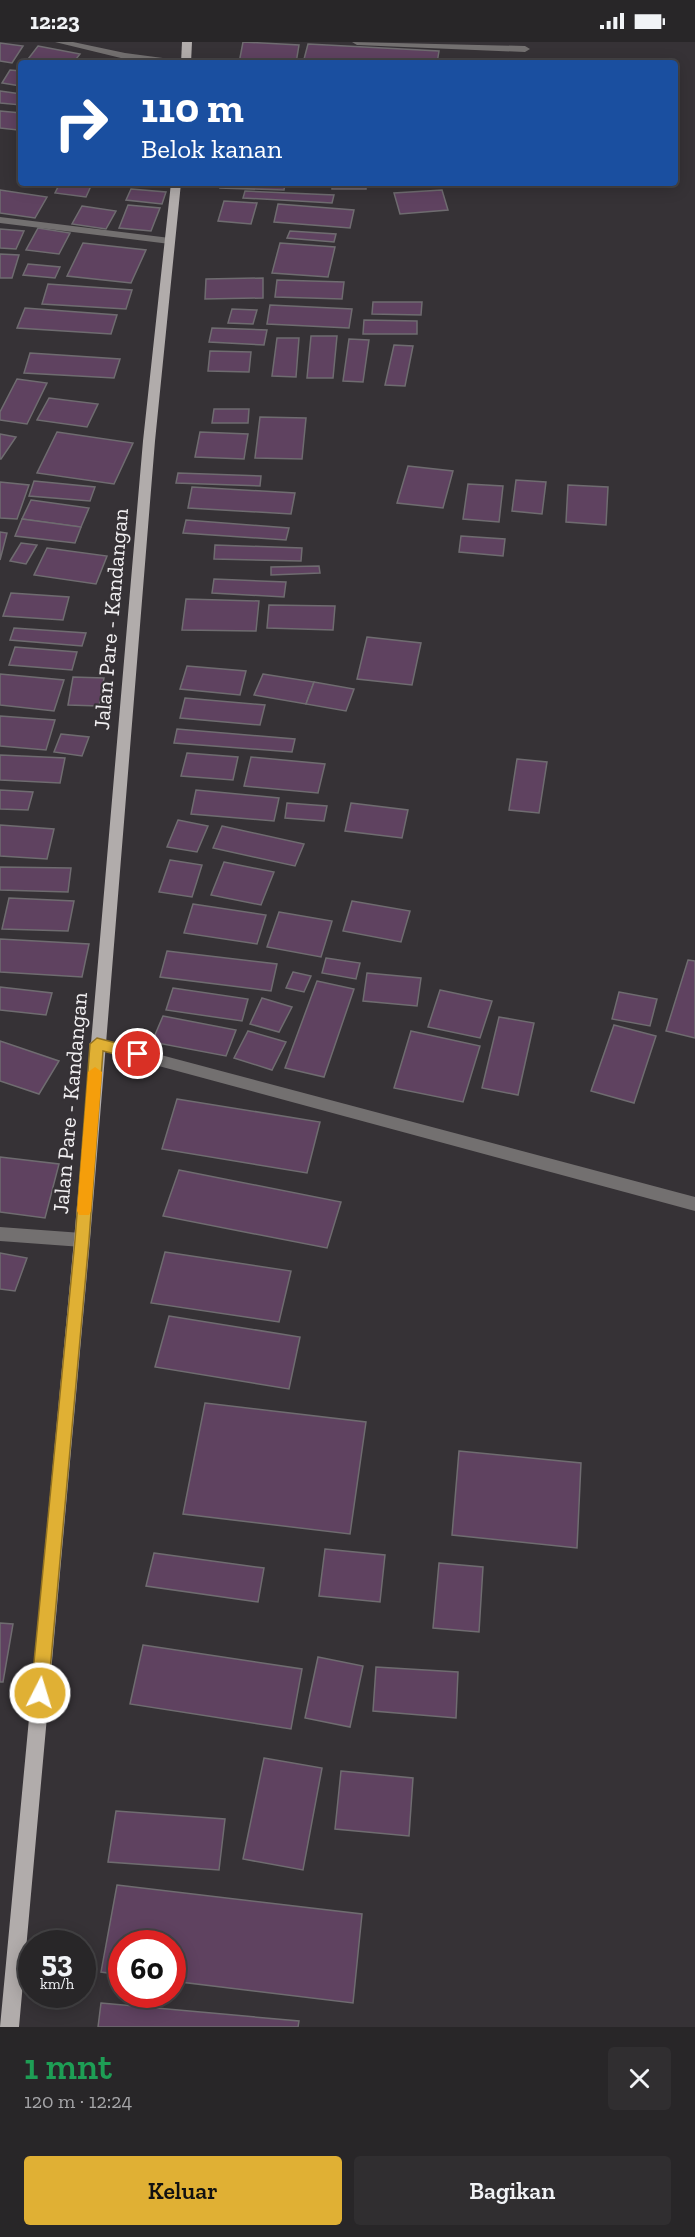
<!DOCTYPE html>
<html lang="id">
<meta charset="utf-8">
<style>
:root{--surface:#282628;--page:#302e30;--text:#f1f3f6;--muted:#a5a5a8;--line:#444345;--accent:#e0b034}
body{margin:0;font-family:"Zilla Slab",serif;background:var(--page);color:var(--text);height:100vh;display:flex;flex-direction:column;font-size:22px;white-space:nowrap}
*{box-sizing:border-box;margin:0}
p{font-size:20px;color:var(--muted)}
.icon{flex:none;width:33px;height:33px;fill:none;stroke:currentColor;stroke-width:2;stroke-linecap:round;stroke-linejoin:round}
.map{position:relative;height:1985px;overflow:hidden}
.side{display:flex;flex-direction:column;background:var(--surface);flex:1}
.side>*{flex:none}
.top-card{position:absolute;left:18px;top:18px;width:660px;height:126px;border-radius:6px;box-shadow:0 3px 15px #0003,0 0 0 2px var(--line);background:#1a4fa0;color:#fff;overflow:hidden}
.speed{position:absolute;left:18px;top:1888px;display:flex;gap:12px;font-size:30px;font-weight:700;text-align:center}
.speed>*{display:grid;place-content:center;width:78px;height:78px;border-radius:50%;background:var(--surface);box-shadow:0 3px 15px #0003,0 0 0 2px var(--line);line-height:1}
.speed small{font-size:15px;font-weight:400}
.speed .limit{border:9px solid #d22;background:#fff;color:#111}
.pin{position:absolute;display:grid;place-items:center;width:51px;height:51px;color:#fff;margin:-26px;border:3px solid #fff;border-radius:50%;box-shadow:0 2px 6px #0007}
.me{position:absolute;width:66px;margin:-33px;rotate:5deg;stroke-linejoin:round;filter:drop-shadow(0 0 4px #0008)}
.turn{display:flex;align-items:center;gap:21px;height:126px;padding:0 24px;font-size:27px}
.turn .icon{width:78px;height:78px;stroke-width:2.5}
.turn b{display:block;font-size:42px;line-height:51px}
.round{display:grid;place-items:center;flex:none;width:63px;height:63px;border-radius:6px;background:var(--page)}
.head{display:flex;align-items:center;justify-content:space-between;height:102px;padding:0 24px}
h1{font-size:36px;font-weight:600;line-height:45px;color:#1e9e55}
.action{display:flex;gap:12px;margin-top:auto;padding:12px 24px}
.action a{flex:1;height:69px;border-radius:6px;background:var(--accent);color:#111;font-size:24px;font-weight:600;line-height:69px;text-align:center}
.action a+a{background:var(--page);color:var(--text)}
.status{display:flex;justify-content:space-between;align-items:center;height:42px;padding:0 30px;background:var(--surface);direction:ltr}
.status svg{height:16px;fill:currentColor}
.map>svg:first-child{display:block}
.building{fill:#5f4260;stroke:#6f6c70;stroke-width:1.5}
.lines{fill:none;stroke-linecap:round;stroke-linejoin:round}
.lane{fill:#737070;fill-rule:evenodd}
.street{fill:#737070;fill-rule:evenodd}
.primary{fill:#b1acab;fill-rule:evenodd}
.route{fill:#e0b034;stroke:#927222;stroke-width:1.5}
.slow{fill:#f59e0b}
.labels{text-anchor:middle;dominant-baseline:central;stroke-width:4.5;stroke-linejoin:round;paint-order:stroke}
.street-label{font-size:22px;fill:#f1eff1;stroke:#363236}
</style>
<div class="status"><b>12:23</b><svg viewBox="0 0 49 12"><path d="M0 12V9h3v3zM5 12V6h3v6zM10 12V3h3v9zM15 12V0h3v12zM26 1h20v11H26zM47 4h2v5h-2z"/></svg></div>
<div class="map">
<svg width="695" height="1985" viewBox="0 0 695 1985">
<rect width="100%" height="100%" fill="#363236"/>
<g class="building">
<polygon points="243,0 299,3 296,21 239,21"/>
<polygon points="0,1 23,4 12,21 0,19"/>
<polygon points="308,2 439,9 437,21 303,21"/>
<polygon points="38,4 80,12 73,21 25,21"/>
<polygon points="10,28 21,29 21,44 2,41"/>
<polygon points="0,49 21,52 21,63 0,61"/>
<polygon points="0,69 21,71 21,84 18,88 0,86"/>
<polygon points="60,141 62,141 91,144 86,155 55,151"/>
<polygon points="221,141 285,141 284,148 220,146"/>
<rect x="332" y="141" width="34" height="6"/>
<polygon points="131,147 166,150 162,162 126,158"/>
<polygon points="0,148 47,155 35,176 0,171"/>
<polygon points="442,148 448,168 400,172 394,151"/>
<polygon points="245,149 334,153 332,161 243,156"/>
<polygon points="224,159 257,161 251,182 218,179"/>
<polygon points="278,162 354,168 350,186 274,180"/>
<polygon points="128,163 160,166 151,189 119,186"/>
<polygon points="82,164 116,169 106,187 72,182"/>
<polygon points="38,186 70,191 59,212 26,208"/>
<polygon points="0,187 24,189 16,207 0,206"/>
<polygon points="290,189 336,192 334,200 287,196"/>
<polygon points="83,201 146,208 131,241 67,234"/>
<polygon points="280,201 335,205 328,235 272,231"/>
<polygon points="0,212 19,213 12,236 0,236"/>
<polygon points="28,222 60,225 55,236 23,233"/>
<polygon points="263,236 263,256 205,257 206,237"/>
<polygon points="277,238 344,240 342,257 275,255"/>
<polygon points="48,242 132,248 126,267 42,262"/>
<polygon points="373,260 422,260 421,273 372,272"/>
<polygon points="270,263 352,267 349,286 267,282"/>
<polygon points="25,266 117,273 111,292 17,286"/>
<polygon points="232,267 257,268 253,282 228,281"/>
<polygon points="364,278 417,279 417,292 363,292"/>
<polygon points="212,286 267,288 264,303 209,300"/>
<polygon points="311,294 337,294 333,336 307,336"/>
<polygon points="277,296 299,296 296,335 272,334"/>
<polygon points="349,297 369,298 363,340 343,339"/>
<polygon points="394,303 413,304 405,344 385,343"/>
<polygon points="210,309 251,310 249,330 208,329"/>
<polygon points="30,311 120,317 114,336 24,331"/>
<polygon points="17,337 47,341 27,382 0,378 0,370"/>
<polygon points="49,356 98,362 87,385 37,378"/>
<polygon points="214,367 249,367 248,381 212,381"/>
<polygon points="260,375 306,376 302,417 255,416"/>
<polygon points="57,390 133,401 114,442 37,431"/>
<polygon points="200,390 248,392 244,417 195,415"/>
<polygon points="0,392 16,395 1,417 0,417"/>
<polygon points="408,424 453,429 443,466 397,461"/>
<polygon points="178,431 261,434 260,444 176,441"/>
<polygon points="516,438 546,440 542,472 512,469"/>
<polygon points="34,439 95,445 90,459 29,454"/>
<polygon points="0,440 29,443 17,477 0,476"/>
<polygon points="468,442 503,444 499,480 463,477"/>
<polygon points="568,443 608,445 606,483 566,480"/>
<polygon points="192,445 295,451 291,472 188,466"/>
<polygon points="31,458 89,466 81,485 22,477"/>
<polygon points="22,477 81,485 75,501 15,494"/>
<polygon points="186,478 289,486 286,498 183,491"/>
<polygon points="0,490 7,491 0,518"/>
<polygon points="461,494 505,497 503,514 459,510"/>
<polygon points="21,501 37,503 26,522 10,519"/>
<polygon points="215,503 302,506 301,519 214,517"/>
<polygon points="47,506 107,514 96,542 34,533"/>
<polygon points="319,524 320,531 271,533 271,525"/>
<polygon points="214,537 286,540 284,555 212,551"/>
<polygon points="11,551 69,555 63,578 3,574"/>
<polygon points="186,557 259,559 256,589 182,588"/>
<polygon points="269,563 335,564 333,588 267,586"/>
<polygon points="14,586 86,591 82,604 10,598"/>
<polygon points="367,595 421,601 412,643 357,637"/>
<polygon points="15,605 77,610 72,628 9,623"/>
<polygon points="187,624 246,629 240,653 180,647"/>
<polygon points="0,632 64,638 54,669 0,663"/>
<polygon points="263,632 314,640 306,662 254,653"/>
<polygon points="73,635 104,636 99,664 68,663"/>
<polygon points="314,640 354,647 346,669 306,662"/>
<polygon points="185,656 265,663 260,683 180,676"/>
<polygon points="0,674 55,678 46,708 0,704"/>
<polygon points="177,687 295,697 292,710 174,701"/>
<polygon points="61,692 89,695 82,714 54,710"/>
<polygon points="187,711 238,715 233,738 181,734"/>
<polygon points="0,713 65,716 60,741 0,738"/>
<polygon points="251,715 325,722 318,751 244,744"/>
<polygon points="517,717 547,720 539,771 509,768"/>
<polygon points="0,748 33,750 28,768 0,767"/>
<polygon points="196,748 279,756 274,779 191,772"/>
<polygon points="287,761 327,764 324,779 285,776"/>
<polygon points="351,761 408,768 402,796 345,789"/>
<polygon points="178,778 208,784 197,810 167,805"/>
<polygon points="0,783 54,787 47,817 0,814"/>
<polygon points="222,784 304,802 295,824 213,806"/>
<polygon points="170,818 202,823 192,855 159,850"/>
<polygon points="224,820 274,830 261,863 211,853"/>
<polygon points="0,825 71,826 68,850 0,848"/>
<polygon points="9,856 74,859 68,889 2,887"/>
<polygon points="352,859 410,869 401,900 343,889"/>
<polygon points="193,862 266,873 257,902 184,891"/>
<polygon points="279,870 332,879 321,915 267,905"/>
<polygon points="0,897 89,902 82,935 0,930"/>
<polygon points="167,909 277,922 271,949 160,935"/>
<polygon points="326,916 360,921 356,937 322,931"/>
<polygon points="688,918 695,919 695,996 666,989"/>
<polygon points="293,930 311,934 304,950 286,946"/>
<polygon points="367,931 421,936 417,964 363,959"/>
<polygon points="317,939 354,947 324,1035 285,1026"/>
<polygon points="0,945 52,951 46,973 0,968"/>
<polygon points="173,946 248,957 242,979 166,968"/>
<polygon points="440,948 492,959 480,996 428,985"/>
<polygon points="619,950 657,957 650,984 612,977"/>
<polygon points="262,956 292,965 279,990 250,982"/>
<polygon points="163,974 236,988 226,1014 152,1000"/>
<polygon points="499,975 534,981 518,1053 482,1046"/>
<polygon points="614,983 656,994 634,1061 591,1049"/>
<polygon points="248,989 286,1000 272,1028 234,1016"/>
<polygon points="411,989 480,1004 463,1060 394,1046"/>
<polygon points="0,999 59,1019 39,1052 0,1039"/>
<polygon points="177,1057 320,1080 307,1131 162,1107"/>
<polygon points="0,1115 59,1122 45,1176 0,1170"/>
<polygon points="179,1128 341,1160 327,1206 163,1174"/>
<polygon points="165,1210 291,1229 279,1280 151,1261"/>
<polygon points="0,1211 27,1216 15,1249 0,1247"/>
<polygon points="169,1274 300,1295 289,1347 155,1325"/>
<polygon points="205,1361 366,1380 350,1492 183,1472"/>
<polygon points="459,1409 581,1421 577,1506 452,1493"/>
<polygon points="325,1507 385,1513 380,1560 319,1554"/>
<polygon points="154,1511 264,1526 258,1560 146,1544"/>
<polygon points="439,1521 483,1525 479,1590 433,1586"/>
<polygon points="0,1581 13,1582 3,1640 0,1640"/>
<polygon points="143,1603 302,1627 291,1687 130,1662"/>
<polygon points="318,1615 363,1624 350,1685 305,1676"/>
<polygon points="376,1625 458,1630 456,1676 373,1669"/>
<polygon points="264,1716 322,1726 303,1828 243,1817"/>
<polygon points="341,1729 413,1736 409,1794 335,1787"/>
<polygon points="116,1769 225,1777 219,1828 108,1820"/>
<polygon points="117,1843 362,1872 353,1961 172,1939 172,1902 122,1902 122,1933 101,1930"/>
<polygon points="101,1961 299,1979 298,1985 98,1985"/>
</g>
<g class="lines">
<polygon class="lane" points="352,0 525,4 530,7 525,10 357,3"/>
<g class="street">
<polygon points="55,0 73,0 125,11 178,18 183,21 156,21 125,17"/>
<polygon points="0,175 170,196 175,199 170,202 0,181"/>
<polygon points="97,996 695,1155 695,1169 92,1006 89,1002 92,998"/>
<polygon points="0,1185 82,1191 88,1193 90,1198 88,1203 82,1205 0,1199"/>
</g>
<g class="primary">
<polygon points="182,0 192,0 191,21 181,21"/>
<polygon points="171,141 181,141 155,399 90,1198 19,1985 0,1985 74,1198 143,399"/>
</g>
</g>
<polygon class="route" points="97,996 143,1008 145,1012 138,1018 103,1009 89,1198 48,1651 46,1657 40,1659 34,1657 31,1651 75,1198 90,1002"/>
<polygon class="slow" points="95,1025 102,1030 91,1169 89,1173 79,1173 77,1169 88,1030"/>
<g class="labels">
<g class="street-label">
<text transform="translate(111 577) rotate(-85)">Jalan Pare - Kandangan</text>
<text transform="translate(70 1061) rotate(-85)">Jalan Pare - Kandangan</text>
</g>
</g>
</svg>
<div class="speed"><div>53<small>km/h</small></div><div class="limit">60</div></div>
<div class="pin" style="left:138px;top:1012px;background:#d93025"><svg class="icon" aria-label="arrive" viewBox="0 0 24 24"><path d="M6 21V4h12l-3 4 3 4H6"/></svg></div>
<svg class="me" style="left:40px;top:1651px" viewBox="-20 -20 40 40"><circle r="17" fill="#e0b034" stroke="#fff" stroke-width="3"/><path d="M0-11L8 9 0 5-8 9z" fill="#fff"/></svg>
<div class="top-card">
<div class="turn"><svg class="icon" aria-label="right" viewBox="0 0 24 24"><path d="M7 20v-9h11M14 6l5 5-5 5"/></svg><div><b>110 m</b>Belok kanan</div></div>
</div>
</div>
<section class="side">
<div class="head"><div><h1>1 mnt</h1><p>120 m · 12:24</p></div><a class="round"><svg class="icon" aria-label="close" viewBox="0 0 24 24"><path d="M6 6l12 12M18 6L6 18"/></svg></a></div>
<div class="action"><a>Keluar</a><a>Bagikan</a></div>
</section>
